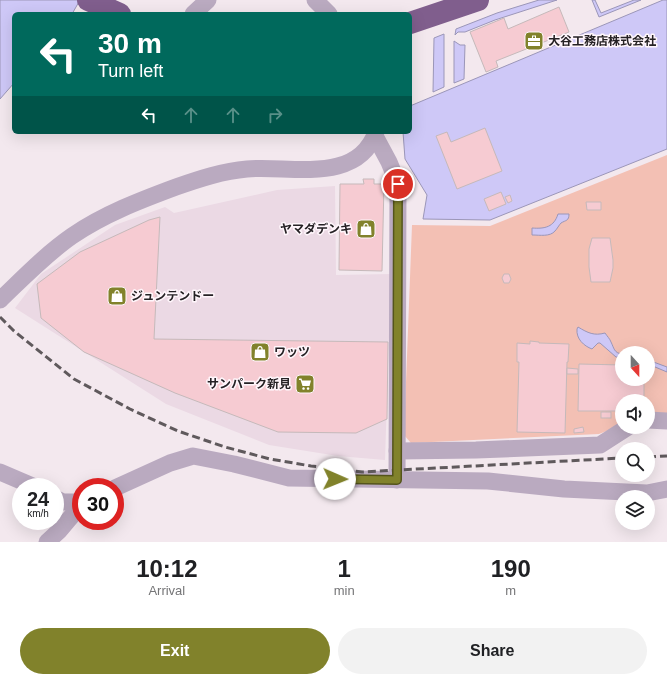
<!DOCTYPE html>
<meta charset="utf-8">
<style>
:root{--surface:#fff;--page:#f2f2f2;--text:#202124;--muted:#757577;--accent:#81822b}
body{margin:0;font-family:Helvetica,"Noto Sans JP",sans-serif;background:var(--page);color:var(--text);height:100vh;display:flex;flex-direction:column;font-size:15px;white-space:nowrap}
*{box-sizing:border-box;margin:0}
p{font-size:13px;color:var(--muted)}
.icon{flex:none;width:22px;height:22px;fill:none;stroke:currentColor;stroke-width:2;stroke-linecap:round;stroke-linejoin:round}
.map{position:relative;height:542px;overflow:hidden}
.side{display:flex;flex-direction:column;background:var(--surface);flex:1}
.side>*{flex:none}
.guide{position:absolute;left:12px;top:12px;width:400px;height:122px;border-radius:6px;box-shadow:0 4px 16px #0002;background:#00695c;color:#fff;overflow:hidden}
.needle{width:26px;rotate:159deg}
.fabs{position:absolute;left:615px;top:346px;display:grid;gap:8px}
.fabs a{display:grid;place-items:center;width:40px;height:40px;border-radius:50%;background:var(--surface);box-shadow:0 4px 16px #0002;font-size:20px}
.speed{position:absolute;left:12px;top:478px;display:flex;gap:8px;font-size:20px;font-weight:700;text-align:center}
.speed>*{display:grid;place-content:center;width:52px;height:52px;border-radius:50%;background:var(--surface);box-shadow:0 4px 16px #0002;line-height:1}
.speed small{font-size:10px;font-weight:400}
.speed .limit{border:6px solid #d22;background:#fff;color:#111}
.pin{position:absolute;display:grid;place-items:center;width:34px;height:34px;color:#fff;margin:-17px;border:2px solid #fff;border-radius:50%;box-shadow:0 1px 4px #0007}
.me{position:absolute;width:44px;margin:-22px;rotate:91deg;stroke-linejoin:round;filter:drop-shadow(0 0 3px #0008)}
.turn{display:flex;align-items:center;gap:14px;height:84px;padding:0 20px;font-size:18px}
.turn .icon{width:52px;height:52px;stroke-width:2.5}
.turn b{display:block;font-size:28px;line-height:34px}
.lanes{display:flex;align-items:center;height:38px;padding:0 20px;background:#0003;justify-content:center;gap:20px;direction:ltr}
.lanes .off{opacity:.35}
.eta{display:flex;justify-content:space-evenly;align-items:center;height:68px;text-align:center}
.eta b{font-size:24px;font-weight:700;line-height:28px}
.primary-button{display:flex;gap:8px;margin-top:auto;padding:8px 20px}
.primary-button a{flex:1;height:46px;border-radius:24px;background:var(--accent);color:#fff;font-size:16px;font-weight:700;line-height:46px;text-align:center}
.primary-button a+a{background:var(--page);color:var(--text)}
.map>svg:first-child{display:block}
.built{fill:#ebd9e4}
.green{fill:#f3c0b4;fill-rule:evenodd}
.water{fill:#cec8f7;stroke:#9b96b8}
.building{fill:#f6cbd2;stroke:#c5b9ba}
.lines{fill:none;stroke-linecap:round;stroke-linejoin:round}
.minor{stroke:#baaac0;stroke-width:17}
.highway{stroke:#805e8d;stroke-width:22}
.rail{stroke:#5f595c;stroke-width:3;stroke-dasharray:8 4;stroke-linecap:butt}
.route-casing{stroke:#54541c;stroke-width:10}
.route{stroke:#81822b;stroke-width:7}
.labels{text-anchor:middle;dominant-baseline:central;stroke-width:3;stroke-linejoin:round;paint-order:stroke}
.poi-label{font-size:12px;font-weight:bold;fill:#252124;stroke:#fff6fb;text-anchor:start}
</style>
<div class="map">
<svg width="667" height="542" viewBox="0 0 667 542">
<rect width="100%" height="100%" fill="#f3e8ee"/>
<polygon class="built" points="335,186 336,275 391,274 385,460 338,456 269,445 166,404 15,308 41,274 115,225 165,207 174,213 277,190"/>
<path class="green" d="M667,155V414H648V401H622V425L599,434L411,443L404,435L412,225L490,226ZM622,353H648V379H622Z"/>
<g class="water">
<polygon points="0,0 80,0 72,14 14,14 14,83 0,99"/>
<polygon points="539,0 557,0 495,20 465,32 458,32 455,35 456,29 497,13"/>
<polygon points="592,0 595,0 601,13 634,0 641,0 599,17"/>
<polygon points="663,0 667,0 667,149 490,220 423,219 427,195 405,159 403,132 410,132 410,106"/>
<polygon points="444,34 444,87 433,92 434,38"/>
<polygon points="454,41 460,45 465,45 464,79 454,83"/>
<path d="M558,214H569C569,221 566,220 561,223C559,225 557,229 555,231C550,237 540,235 532,235V228C545,229 554,227 558,214Z"/>
<path d="M578,327C588,333 594,336 605,333C607,336 610,339 611,342C614,348 614,353 622,354V357H616L600,343H598L592,349C584,346 576,339 577,329Z"/>
<polygon points="648,360 667,367 667,372 648,364"/>
</g>
<g class="building">
<polygon points="559,7 569,32 496,61 498,67 486,72 470,32 504,18 508,29"/>
<polygon points="485,128 502,171 457,189 436,136 447,132 451,142"/>
<polygon points="363,179 374,179 374,184 384,184 382,271 339,270 340,184 364,184"/>
<polygon points="501,192 506,204 489,211 484,199"/>
<polygon points="510,195 512,201 508,203 505,197"/>
<polygon points="586,202 601,202 601,210 587,210"/>
<polygon points="160,217 154,339 388,342 387,419 356,433 278,432 175,393 84,352 41,318 37,284 80,252 149,220"/>
<polygon points="592,238 610,238 613,260 613,268 610,282 591,282 589,267 589,249"/>
<polygon points="504,274 509,274 511,279 509,283 504,283 502,278"/>
<polygon points="530,341 539,342 539,343 569,344 568,362 567,362 565,433 517,432 519,362 517,362 517,343 530,344"/>
<polygon points="579,364 622,365 622,379 644,379 644,401 622,401 622,411 578,411"/>
<polygon points="567,368 578,369 578,374 567,374"/>
<rect x="601" y="412" width="10" height="6"/>
<polygon points="583,427 584,432 574,433 574,429"/>
</g>
<g class="lines">
<g class="minor">
<polyline points="315,0 329,14"/>
<polyline points="193,14 208,0"/>
<polyline points="375,136 389,162 398,184 397,480"/>
<path d="M0,300C23,278 46,254 72,236C104,214 141,200 176,187C199,179 223,171 247,169C290,165 357,185 376,132"/>
<polyline points="648,420 667,421"/>
<polyline points="397,451 476,450 600,445 628,427"/>
<polyline points="0,472 35,487"/>
<polyline points="115,488 170,463 193,456 234,464 289,478 488,481 564,489 647,493 667,489"/>
<polyline points="55,498 63,502 81,502"/>
<polyline points="47,542 59,531 81,505"/>
</g>
<g class="highway">
<polyline points="88,0 120,14"/>
<polyline points="410,23 478,0"/>
</g>
<g class="rail">
<polyline points="0,317 14,331 74,379 130,409 178,431 225,447 270,459 311,466 362,472 622,458"/>
<polyline points="648,457 667,456"/>
</g>
</g>
<g class="lines">
<defs>
<polyline id="route" points="335,479 397,480 398,184"/>
</defs>
<use href="#route" class="route-casing"/>
<use href="#route" class="route"/>
</g>
<defs>
<symbol id="office-square" viewBox="-11 -11 22 22"><rect x="-9" y="-9" width="18" height="18" rx="4" fill="#81822b" stroke="#fff6fb"/><path d="M-6-3h4V-5.5h4V-3h4V5H-6ZM-1-4.5V-3h2v-1.5ZM-6 0V1H6V0Z" fill="#fff"/></symbol>
<symbol id="shop-square" viewBox="-11 -11 22 22"><rect x="-9" y="-9" width="18" height="18" rx="4" fill="#81822b" stroke="#fff6fb"/><path d="M-5-2.5h2.3a2.7 3.5 0 0 1 5.4 0H5L5.5 6h-11ZM-1.5-2.5h3a1.5 2.3 0 0 0-3 0Z" fill="#fff"/></symbol>
<symbol id="supermarket-square" viewBox="-11 -11 22 22"><rect x="-9" y="-9" width="18" height="18" rx="4" fill="#81822b" stroke="#fff6fb"/><path d="M-6-5.5h2.5l.6 2H6L4.5 2H-2.5L-4.4-4H-6ZM-1.5 3.2a1.3 1.3 0 1 0 .1 0ZM3 3.2a1.3 1.3 0 1 0 .1 0Z" fill="#fff"/></symbol>
</defs>
<g fill-rule="evenodd">
<use href="#office-square" x="523" y="30" width="22" height="22"/>
<use href="#shop-square" x="355" y="218" width="22" height="22"/>
<use href="#shop-square" x="106" y="285" width="22" height="22"/>
<use href="#shop-square" x="249" y="341" width="22" height="22"/>
<use href="#supermarket-square" x="294" y="373" width="22" height="22"/>
</g>
<g class="labels">
<g class="poi-label">
<text x="548" y="41">大谷工務店株式会社</text>
<text x="352" y="229" text-anchor="end">ヤマダデンキ</text>
<text x="131" y="296">ジュンテンドー</text>
<text x="274" y="352">ワッツ</text>
<text x="291" y="384" text-anchor="end">サンパーク新見</text>
</g>
</g>
</svg>
<div class="fabs">
<a><svg class="needle" viewBox="-14 -14 28 28"><path d="M0-13l5 13h-10z" fill="#e53935"/><path d="M0 13l5-13h-10z" fill="#757577"/></svg></a>
<a><svg class="icon" aria-label="sound" viewBox="0 0 24 24"><path d="M4 9h4l5-4v14l-5-4H4zM17 9q2 3 0 6"/></svg></a>
<a><svg class="icon" aria-label="search" viewBox="0 0 24 24"><circle cx="10" cy="10" r="6"/><path d="M15 15l6 6"/></svg></a>
<a><svg class="icon" aria-label="layers" viewBox="0 0 24 24"><path d="M12 4l9 5-9 5-9-5zM3 14l9 5 9-5"/></svg></a>
</div>
<div class="speed"><div>24<small>km/h</small></div><div class="limit">30</div></div>
<div class="pin" style="left:398px;top:184px;background:#d93025"><svg class="icon" aria-label="arrive" viewBox="0 0 24 24"><path d="M6 21V4h12l-3 4 3 4H6"/></svg></div>
<svg class="me" style="left:335px;top:479px" viewBox="-20 -20 40 40"><circle r="19" fill="#fff"/><path d="M0-13L10 11 0 6-10 11z" fill="#81822b"/></svg>
<div class="guide">
<div class="turn"><svg class="icon" aria-label="left" viewBox="0 0 24 24"><path d="M17 20v-9H6M10 6l-5 5 5 5"/></svg><div><b>30 m</b>Turn left</div></div>
<div class="lanes"><svg class="icon" aria-label="left" viewBox="0 0 24 24"><path d="M17 20v-9H6M10 6l-5 5 5 5"/></svg><svg class="icon off" aria-label="ahead" viewBox="0 0 24 24"><path d="M12 20V5M6 11l6-6 6 6"/></svg><svg class="icon off" aria-label="ahead" viewBox="0 0 24 24"><path d="M12 20V5M6 11l6-6 6 6"/></svg><svg class="icon off" aria-label="right" viewBox="0 0 24 24"><path d="M7 20v-9h11M14 6l5 5-5 5"/></svg></div>
</div>
</div>
<section class="side">
<div class="eta">
<div><b>10:12</b><p>Arrival</p></div>
<div><b>1</b><p>min</p></div>
<div><b>190</b><p>m</p></div>
</div>
<div class="primary-button"><a>Exit</a><a>Share</a></div>
</section>
